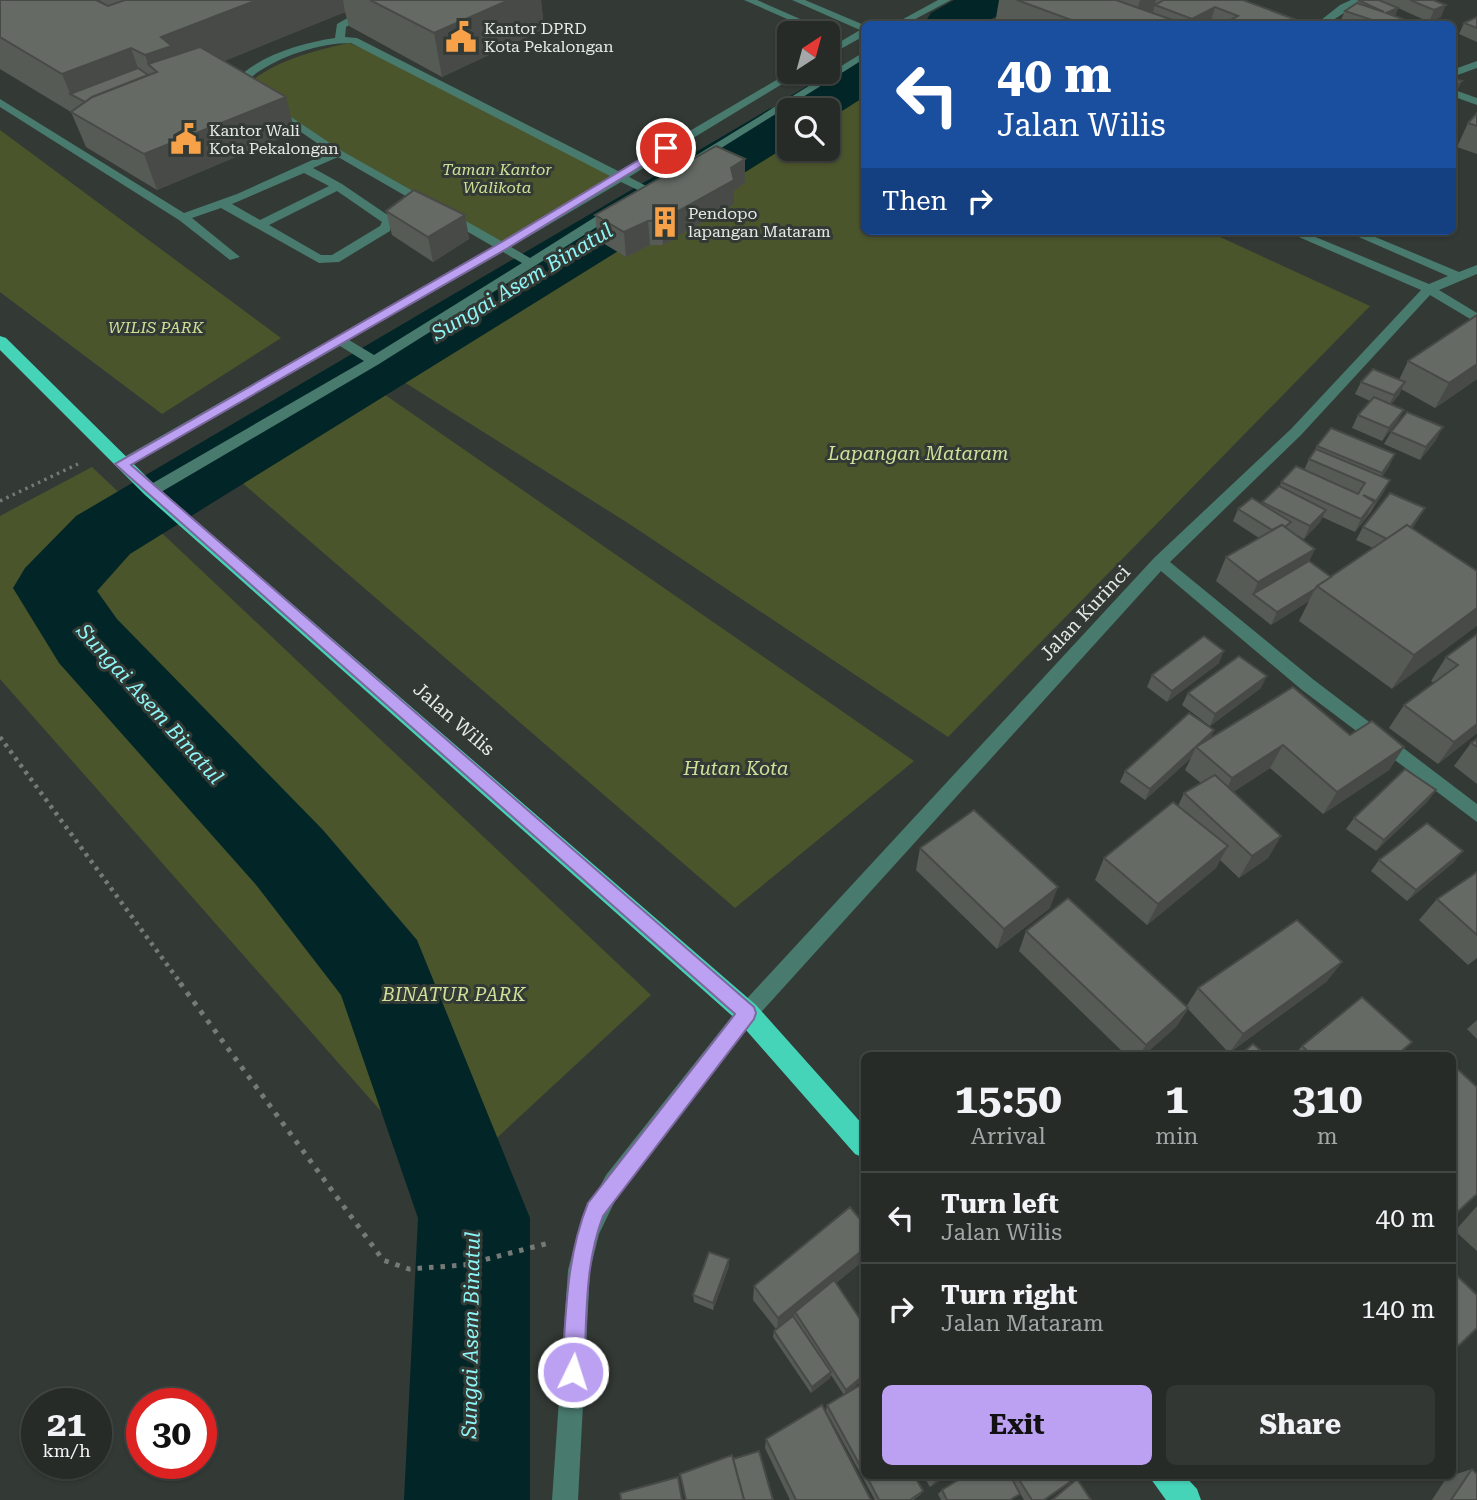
<!DOCTYPE html>
<style>
:root{--surface:#262b28;--page:#323734;--text:#f1f3f6;--muted:#a4a7a8;--line:#424745;--accent:#bca0f2}
body{margin:0;font-family:"Roboto Serif",serif;background:var(--page);color:var(--text);height:100vh;display:flex;flex-direction:column;font-size:26px;white-space:nowrap}
*{box-sizing:border-box;margin:0}
p{font-size:23px;color:var(--muted)}
.icon{flex:none;width:38px;height:38px;fill:none;stroke:currentColor;stroke-width:2;stroke-linecap:round;stroke-linejoin:round}
.map{position:relative;flex:1;overflow:hidden}
.side{position:absolute;left:861px;top:1052px;width:595px;height:427px;display:flex;flex-direction:column;background:var(--surface);border-radius:10px;box-shadow:0 2px 5px #0004,0 0 0 2px var(--line)}
.side>*{flex:none}
.hud{position:absolute;left:861px;top:21px;width:595px;height:214px;border-radius:10px;box-shadow:0 2px 5px #0004,0 0 0 2px var(--line);background:#1a4fa0;color:#fff;overflow:hidden}
.needle{width:46px;rotate:36deg}
.controls{position:absolute;left:777px;top:21px;display:grid;gap:14px}
.controls a{display:grid;place-items:center;width:63px;height:63px;border-radius:10px;background:var(--surface);box-shadow:0 2px 5px #0004,0 0 0 2px var(--line);font-size:35px}
.speed{position:absolute;left:21px;top:1388px;display:flex;gap:14px;font-size:35px;font-weight:700;text-align:center}
.speed>*{display:grid;place-content:center;width:91px;height:91px;border-radius:50%;background:var(--surface);box-shadow:0 2px 5px #0004,0 0 0 2px var(--line);line-height:1}
.speed small{font-size:18px;font-weight:400}
.speed .limit{border:10px solid #d22;background:#fff;color:#111}
.pin{position:absolute;display:grid;place-items:center;width:60px;height:60px;color:#fff;margin:-30px;border:4px solid #fff;border-radius:50%;box-shadow:0 2px 7px #0007}
.me{position:absolute;width:77px;margin:-38px;rotate:4deg;stroke-linejoin:round;filter:drop-shadow(0 0 5px #0008)}
.turn{display:flex;align-items:center;gap:24px;height:147px;padding:0 21px;font-size:32px}
.turn .icon{width:91px;height:91px;stroke-width:2.5}
.turn b{display:block;font-size:49px;line-height:60px}
.then{display:flex;align-items:center;height:66px;padding:0 21px;background:#0003;gap:14px;font-size:26px}
.eta{display:flex;justify-content:space-evenly;align-items:center;height:119px;text-align:center}
.eta b{font-size:42px;font-weight:700;line-height:49px}
.button{display:flex;gap:14px;margin-top:auto;padding:14px 21px}
.button a{flex:1;height:80px;border-radius:10px;background:var(--accent);color:#111;font-size:28px;font-weight:700;line-height:80px;text-align:center}
.button a+a{background:var(--page);color:var(--text)}
ul{padding:0;list-style:none}
li{display:flex;align-items:center;gap:21px;height:91px;padding:0 21px;border-top:2px solid var(--line)}
li div{flex:1}
li b{display:block;font-size:26px}
li em{font-style:normal}
.map>svg:first-child{display:block}
.green{fill:#4b552b}
.lines{fill:none;stroke-linecap:round;stroke-linejoin:round}
.river{fill:#022627;fill-rule:evenodd}
.path-far2{stroke:#757a77;stroke-width:3.5;stroke-dasharray:2.5 4.5;stroke-linecap:butt}
.path-far1{stroke:#757a77;stroke-width:4.5;stroke-dasharray:3.5 5;stroke-linecap:butt}
.path{stroke:#757a77;stroke-width:5;stroke-dasharray:4.5 7;stroke-linecap:butt}
.minor{fill:#487a6e;fill-rule:evenodd}
.highway{fill:#46d4b9;fill-rule:evenodd}
.wall{fill:#575b56}
.shaded-wall{fill:#474a46}
.building{fill:#656a64;stroke:#474a46;stroke-width:2}
.route{fill:#bca0f2;stroke:#7a689d;stroke-width:2}
.labels{text-anchor:middle;dominant-baseline:central;stroke-width:6;stroke-linejoin:round;paint-order:stroke}
.far-poi-label{font-size:16px;fill:#e6eae7;stroke:#333935;text-anchor:start}
.far-park-label{font-size:16px;font-style:italic;fill:#cee198;stroke:#333935}
.park-label{font-size:19px;font-style:italic;fill:#cee198;stroke:#333935}
.street-label{font-size:19px;fill:#e6eae7;stroke:#333935}
.water-label{font-size:21px;font-style:italic;fill:#8ef5f6;stroke:#333935}
</style>
<div class="map">
<svg width="1477" height="1500" viewBox="0 0 1477 1500">
<rect width="100%" height="100%" fill="#333935"/>
<g class="green">
<path d="M349,43L366,50L618,176L504,246L341,153L246,86C270,62 316,50 349,43Z"/>
<polygon points="864,90 864,231 1207,231 1370,306 948,737 631,525 396,377 789,136 789,149 828,149 828,113"/>
<polygon points="0,130 281,338 162,414 0,292"/>
<polygon points="377,390 378,390 914,761 735,908 232,474"/>
<polygon points="92,467 651,995 446,1185 0,679 0,516"/>
</g>
<g class="lines">
<g class="river">
<path d="M954,0H1014C992,31 958,24 924,24L931,13Z"/>
<polygon points="864,59 864,97 828,120 828,110 789,110 789,145 130,554 97,591 117,619 323,830 417,940 530,1218 530,1500 404,1500 418,1218 341,995 257,886 59,663 13,588 25,568 76,516 769,109 781,106 787,98 845,64"/>
</g>
<polyline class="path-far2" points="0,501 78,464"/>
<polyline class="path-far1" points="0,737 182,985"/>
<polyline class="path" points="180,983 383,1260 409,1269 464,1265 549,1243"/>
<g class="minor">
<path d="M361,0H373L378,4L377,8L346,27L345,37L357,38L620,172L790,72H802L629,177L650,188V192H642L621,182L511,247L530,258L611,207H619V213L379,364L156,495H146V487L364,361L340,346L127,467H117V461L494,247L338,157L313,168L342,184L392,218L390,231L339,262L319,263L221,208L192,218L240,257L230,260L179,220L0,107V99L184,213L237,194L330,152L269,110V106L273,105L342,151L503,242L612,177L351,43C316,43 270,59 244,83L249,88L248,90H240L233,83C256,56 301,43 335,38L337,24L367,7ZM304,173L329,186L260,220L232,204ZM337,191L382,222L380,226L332,255H321L269,225ZM503,252L522,263L374,355L349,340Z"/>
<polygon points="744,0 757,0 832,33 828,36 828,33 819,33"/>
<polygon points="792,0 805,0 864,25 864,36 828,56 828,49 860,30"/>
<polygon points="938,0 951,0 906,24 894,24"/>
<polygon points="1351,0 1364,0 1327,24 1316,24 1340,5"/>
<polygon points="864,52 864,59 702,160 692,158"/>
<polygon points="1477,61 1477,68 1452,77 1452,70"/>
<polygon points="1452,89 1477,98 1477,105 1452,96"/>
<polygon points="1285,231 1301,231 1429,284 1448,276 1345,231 1361,231 1459,272 1477,265 1477,274 1439,290 1477,313 1477,323 1430,295 1301,435 1170,562 1314,680 1477,804 1477,822 1302,690 1161,571 754,1020 615,1201 599,1234 590,1270 578,1500 552,1500 568,1270 580,1224 606,1175 740,1006 1154,558 1291,429 1421,290"/>
</g>
<g class="highway">
<polygon points="0,336 6,338 157,487 756,1005 864,1126 864,1158 855,1154 738,1021 145,495 0,350"/>
<polygon points="1148,1475 1184,1475 1197,1489 1201,1500 1166,1500"/>
</g>
</g>
<g class="wall">
<polygon points="0,0 108,6 99,0 541,0 544,29 442,77 349,26 345,12 224,61 295,132 157,190 86,147 71,112 0,69"/>
<polygon points="999,0 1243,0 1292,24 995,24"/>
<polygon points="1358,0 1433,0 1441,17 1429,22 1398,8 1395,16 1403,19 1401,24 1346,24 1340,22 1345,11 1357,3"/>
<polygon points="1477,17 1477,42 1459,34 1464,23"/>
<polygon points="1477,113 1477,154 1457,147 1468,123"/>
<polygon points="745,159 745,183 734,191 734,204 663,245 650,245 626,257 598,240 595,215"/>
<polygon points="386,211 465,215 469,239 433,262 392,235"/>
<polygon points="1408,361 1477,379 1435,408 1401,389 1399,395 1391,404 1404,410 1397,422 1382,441 1352,428 1358,415 1370,401 1355,394 1361,382 1399,380"/>
<polygon points="1391,432 1436,440 1420,460 1384,444"/>
<polygon points="1317,446 1395,454 1382,477 1390,480 1383,493 1370,513 1355,532 1322,517 1320,522 1304,539 1295,534 1315,549 1309,561 1331,577 1373,548 1356,540 1363,527 1425,508 1412,529 1477,571 1392,689 1299,621 1309,601 1271,625 1216,581 1226,557 1259,538 1233,521 1238,509 1261,504 1262,502 1280,486 1281,482 1304,470 1309,459"/>
<polygon points="1477,634 1477,733 1438,764 1389,728 1404,705 1434,683 1431,681 1446,657"/>
<polygon points="1219,663 1167,702 1147,687 1152,675"/>
<polygon points="1261,688 1210,726 1182,705 1188,693"/>
<polygon points="1214,730 1210,738 1350,735 1404,747 1389,770 1323,814 1270,768 1233,792 1281,836 1268,858 1239,878 1220,860 1216,868 1147,925 1095,880 1104,858 1178,806 1184,793 1201,783 1185,770 1191,758 1145,800 1120,782 1125,771"/>
<polygon points="1477,739 1477,784 1454,766 1471,743"/>
<polygon points="1436,790 1427,802 1376,851 1346,829 1354,818"/>
<polygon points="920,848 1050,908 997,949 916,870"/>
<polygon points="1379,860 1454,862 1407,901 1371,871"/>
<polygon points="1477,872 1477,958 1468,965 1419,920 1437,899"/>
<polygon points="1026,931 1186,1007 1198,988 1342,962 1326,982 1229,1053 1188,1009 1176,1027 1144,1055 1126,1055 1019,951"/>
<polygon points="1477,1020 1477,1039 1467,1029"/>
<polygon points="1412,1042 1399,1055 1294,1055 1302,1046"/>
<polygon points="1477,1206 1477,1251 1455,1231"/>
<polygon points="864,1224 864,1260 836,1283 864,1379 844,1395 831,1375 830,1378 811,1393 773,1337 774,1331 776,1329 753,1300 754,1286"/>
<polygon points="729,1266 713,1310 694,1302 693,1295"/>
<polygon points="864,1389 864,1475 914,1475 923,1491 920,1495 913,1500 875,1500 826,1411 827,1405"/>
<polygon points="766,1439 871,1500 790,1500 765,1448"/>
<polygon points="1472,1469 1477,1500 1432,1500 1447,1477"/>
<polygon points="923,1475 948,1475 930,1487"/>
<polygon points="966,1475 1066,1475 1044,1500 1024,1500 1015,1485 1011,1500 941,1500 938,1494 942,1490"/>
</g>
<g class="shaded-wall">
<polygon points="257,0 343,0 345,12 183,78 148,64 145,55 161,37"/>
<polygon points="499,0 541,0 544,29 442,77 434,33"/>
<polygon points="1140,0 1156,0 1153,12 1134,22"/>
<polygon points="1446,5 1441,17 1429,22 1434,10"/>
<polygon points="1215,7 1210,24 1191,24 1192,19"/>
<polygon points="1398,8 1393,20 1382,24 1386,13"/>
<polygon points="131,48 145,88 70,94 80,118 62,74"/>
<polygon points="1462,81 1452,102 1452,89"/>
<polygon points="286,97 295,132 157,190 144,154"/>
<polygon points="745,159 745,183 734,191 734,204 663,245 662,220 731,168"/>
<polygon points="465,215 469,239 433,262 428,237"/>
<polygon points="648,221 650,245 626,257 624,232"/>
<polygon points="1477,364 1477,379 1435,408 1449,383"/>
<polygon points="1405,382 1399,395 1388,408 1394,395"/>
<polygon points="1404,410 1397,422 1382,441 1389,428"/>
<polygon points="1443,427 1436,440 1420,460 1426,447"/>
<polygon points="1395,454 1389,467 1376,486 1382,473"/>
<polygon points="1390,480 1383,493 1370,513 1376,501"/>
<polygon points="1374,502 1368,514 1355,532 1361,519"/>
<polygon points="1425,508 1417,521 1391,556 1398,544"/>
<polygon points="1326,510 1320,522 1304,539 1310,526"/>
<polygon points="1315,549 1303,573 1253,594 1258,582"/>
<polygon points="1315,589 1309,601 1271,625 1277,612"/>
<polygon points="1477,608 1477,626 1392,689 1414,655"/>
<polygon points="1224,651 1219,663 1167,702 1172,691"/>
<polygon points="1267,676 1261,688 1210,726 1215,714"/>
<polygon points="1477,724 1477,733 1438,764 1454,742"/>
<polygon points="1214,730 1208,742 1196,747 1191,758 1145,800 1150,789"/>
<polygon points="1283,745 1270,768 1220,801 1232,778"/>
<polygon points="1404,747 1389,770 1323,814 1337,792"/>
<polygon points="1436,790 1427,802 1376,851 1384,840"/>
<polygon points="1281,836 1268,858 1239,878 1252,856"/>
<polygon points="1228,846 1216,868 1147,925 1158,904"/>
<polygon points="1463,851 1454,862 1407,901 1416,890"/>
<polygon points="1058,887 1050,908 997,949 1004,929"/>
<polygon points="1342,962 1326,982 1229,1053 1243,1034"/>
<polygon points="1188,1008 1176,1027 1144,1055 1139,1055 1146,1045"/>
<polygon points="864,1249 864,1260 797,1314 795,1312 794,1316 777,1330 778,1318"/>
<polygon points="729,1259 729,1266 713,1310 713,1303"/>
<polygon points="831,1372 830,1378 811,1393 812,1387"/>
<polygon points="864,1375 864,1379 844,1395 846,1390"/>
<polygon points="943,1475 948,1475 930,1487 937,1479"/>
</g>
<g class="building">
<polygon points="0,0 96,0 108,6 125,0 257,0 161,37 172,46 145,55 131,48 62,74 0,37"/>
<polygon points="370,0 509,0 434,33"/>
<polygon points="1017,0 1116,0 1184,24 1082,24"/>
<polygon points="1164,0 1243,0 1294,19 1285,24 1223,24 1238,16 1215,7 1192,19 1155,5"/>
<polygon points="1358,0 1379,0 1398,8 1386,13 1403,19 1395,24 1384,24 1345,11 1357,3 1384,12"/>
<polygon points="1410,0 1433,0 1446,5 1434,10"/>
<polygon points="1477,17 1477,28 1464,23"/>
<polygon points="200,47 286,97 144,154 71,112 92,97 157,72 148,64"/>
<polygon points="138,68 148,75 92,97 85,102 70,94"/>
<polygon points="1452,78 1462,81 1452,89"/>
<polygon points="1477,113 1477,126 1468,123"/>
<polygon points="716,146 745,159 731,168 734,180 662,220 648,221 624,232 595,215"/>
<polygon points="414,190 465,215 428,237 386,211"/>
<polygon points="1477,315 1477,364 1449,383 1408,361"/>
<polygon points="1373,369 1405,382 1394,395 1361,382"/>
<polygon points="1374,397 1404,410 1389,428 1358,415"/>
<polygon points="1407,412 1443,427 1426,447 1391,432"/>
<polygon points="1331,428 1395,454 1382,473 1317,446"/>
<polygon points="1316,449 1390,480 1376,501 1363,495 1374,502 1361,519 1281,482 1296,466 1358,494 1365,483 1309,459"/>
<polygon points="1279,486 1326,510 1310,526 1262,502"/>
<polygon points="1390,493 1425,508 1410,528 1407,525 1387,539 1363,527"/>
<polygon points="1252,498 1291,522 1285,527 1282,525 1272,530 1238,509"/>
<polygon points="1282,525 1315,549 1258,582 1226,557"/>
<polygon points="1407,525 1477,571 1477,608 1414,655 1317,586"/>
<polygon points="1309,561 1331,577 1317,586 1315,589 1277,612 1253,594"/>
<polygon points="1477,634 1477,724 1454,742 1404,705 1458,665 1446,657"/>
<polygon points="1204,636 1224,651 1172,691 1152,675"/>
<polygon points="1239,656 1267,676 1215,714 1188,693"/>
<polygon points="1293,687 1350,735 1372,721 1404,747 1337,792 1283,745 1232,778 1196,747"/>
<polygon points="1189,713 1214,730 1150,789 1125,771"/>
<polygon points="1477,739 1477,747 1471,743"/>
<polygon points="1405,769 1436,790 1384,840 1354,818"/>
<polygon points="1215,775 1281,836 1252,856 1184,793"/>
<polygon points="1173,802 1228,846 1158,904 1104,858"/>
<polygon points="974,810 1058,887 1004,929 920,848"/>
<polygon points="1427,823 1463,851 1416,890 1379,860"/>
<polygon points="1477,872 1477,935 1437,899"/>
<polygon points="1068,898 1188,1008 1146,1045 1026,931"/>
<polygon points="1297,920 1342,962 1243,1034 1198,988"/>
<polygon points="1362,997 1412,1042 1397,1055 1312,1055 1302,1046"/>
<polygon points="1253,1044 1266,1055 1240,1055"/>
<polygon points="1452,1064 1477,1087 1477,1194 1453,1216"/>
<polygon points="850,1207 864,1224 864,1249 778,1318 754,1286"/>
<polygon points="709,1252 729,1259 713,1303 693,1295"/>
<polygon points="1452,1271 1477,1295 1477,1328 1452,1352"/>
<polygon points="834,1280 864,1325 864,1375 846,1390 795,1312"/>
<polygon points="793,1316 831,1372 812,1387 774,1331"/>
<polygon points="862,1384 864,1389 864,1473 827,1405"/>
<polygon points="822,1405 871,1500 796,1500 766,1439"/>
<polygon points="759,1451 773,1500 744,1500 733,1459"/>
<polygon points="732,1455 744,1500 686,1500 680,1474"/>
<polygon points="1472,1469 1477,1474 1477,1500 1451,1500"/>
<polygon points="866,1475 914,1475 923,1491 910,1500 879,1500"/>
<polygon points="934,1475 943,1475 937,1479"/>
<polygon points="966,1475 1010,1475 1020,1494 1010,1500 947,1500 942,1490"/>
<polygon points="1016,1475 1066,1475 1070,1482 1044,1500 1032,1500"/>
<polygon points="678,1477 682,1500 621,1500 620,1493"/>
<polygon points="1077,1479 1091,1500 1052,1500"/>
</g>
<path class="route" d="M662,146L671,148L508,248L131,465L754,1007L756,1013L754,1019L603,1216C584,1265 587,1321 584,1372L580,1380L573,1383L565,1380L562,1372C566,1314 566,1257 588,1203L735,1014L115,464L500,243Z"/>
<defs>
<symbol id="civic-bare" viewBox="-9 -9 18 18"><path d="M-.6-6.5H3V-4.5H.6V-3L4-1V1h2V6H-6V1h2V-1L-.6-3ZM-1.2 2.5V6h2.4V2.5Z" fill="#f7a149" stroke="#333935" stroke-width="2.5" paint-order="stroke"/></symbol>
<symbol id="building-bare" viewBox="-9 -9 18 18"><path d="M-4-6H4V6H1V3H-1V6H-4ZM-2.5-4.3h1.7v1.8h-1.7ZM.8-4.3h1.7v1.8H.8ZM-2.5-1h1.7V.8h-1.7ZM.8-1h1.7V.8H.8Z" fill="#f7a149" stroke="#333935" stroke-width="2.5" paint-order="stroke"/></symbol>
</defs>
<g fill-rule="evenodd">
<use href="#civic-bare" x="439" y="15" width="44" height="44"/>
<use href="#civic-bare" x="164" y="117" width="44" height="44"/>
<use href="#building-bare" x="643" y="200" width="44" height="44"/>
</g>
<g class="labels">
<g class="far-poi-label">
<text x="484" y="28">Kantor DPRD<tspan x="484" dy="18">Kota Pekalongan</tspan></text>
<text x="209" y="130">Kantor Wali<tspan x="209" dy="18">Kota Pekalongan</tspan></text>
<text x="688" y="213">Pendopo<tspan x="688" dy="18">lapangan Mataram</tspan></text>
</g>
<g class="far-park-label">
<text x="497" y="169">Taman Kantor<tspan x="497" dy="18">Walikota</tspan></text>
<text x="156" y="327">WILIS PARK</text>
</g>
<g class="park-label">
<text x="918" y="453">Lapangan Mataram</text>
<text x="736" y="768">Hutan Kota</text>
<text x="454" y="994">BINATUR PARK</text>
</g>
<g class="street-label">
<text transform="translate(1085 613) rotate(-47)">Jalan Kurinci</text>
<text transform="translate(454 719) rotate(41)">Jalan Wilis</text>
</g>
<g class="water-label">
<text transform="translate(522 282) rotate(-31)">Sungai Asem Binatul</text>
<text transform="translate(150 704) rotate(48)">Sungai Asem Binatul</text>
<text transform="translate(471 1335) rotate(-89)">Sungai Asem Binatul</text>
</g>
</g>
</svg>
<div class="controls">
<a><svg class="needle" viewBox="-14 -14 28 28"><path d="M0-13l5 13h-10z" fill="#e53935"/><path d="M0 13l5-13h-10z" fill="#a4a7a8"/></svg></a>
<a><svg class="icon" aria-label="search" viewBox="0 0 24 24"><circle cx="10" cy="10" r="6"/><path d="M15 15l6 6"/></svg></a>
</div>
<div class="speed"><div>21<small>km/h</small></div><div class="limit">30</div></div>
<div class="pin" style="left:666px;top:148px;background:#d93025"><svg class="icon" aria-label="arrive" viewBox="0 0 24 24"><path d="M6 21V4h12l-3 4 3 4H6"/></svg></div>
<svg class="me" style="left:573px;top:1372px" viewBox="-20 -20 40 40"><circle r="17" fill="#bca0f2" stroke="#fff" stroke-width="3"/><path d="M0-11L8 9 0 5-8 9z" fill="#fff"/></svg>
<div class="hud">
<div class="turn"><svg class="icon" aria-label="left" viewBox="0 0 24 24"><path d="M17 20v-9H6M10 6l-5 5 5 5"/></svg><div><b>40 m</b>Jalan Wilis</div></div>
<div class="then">Then<svg class="icon" aria-label="right" viewBox="0 0 24 24"><path d="M7 20v-9h11M14 6l5 5-5 5"/></svg></div>
</div>
<section class="side">
<div class="eta">
<div><b>15:50</b><p>Arrival</p></div>
<div><b>1</b><p>min</p></div>
<div><b>310</b><p>m</p></div>
</div>
<ul>
<li><svg class="icon" aria-label="left" viewBox="0 0 24 24"><path d="M17 20v-9H6M10 6l-5 5 5 5"/></svg><div><b>Turn left</b><p>Jalan Wilis</p></div><em>40 m</em></li>
<li><svg class="icon" aria-label="right" viewBox="0 0 24 24"><path d="M7 20v-9h11M14 6l5 5-5 5"/></svg><div><b>Turn right</b><p>Jalan Mataram</p></div><em>140 m</em></li>
</ul>
<div class="button"><a>Exit</a><a>Share</a></div>
</section>
</div>
